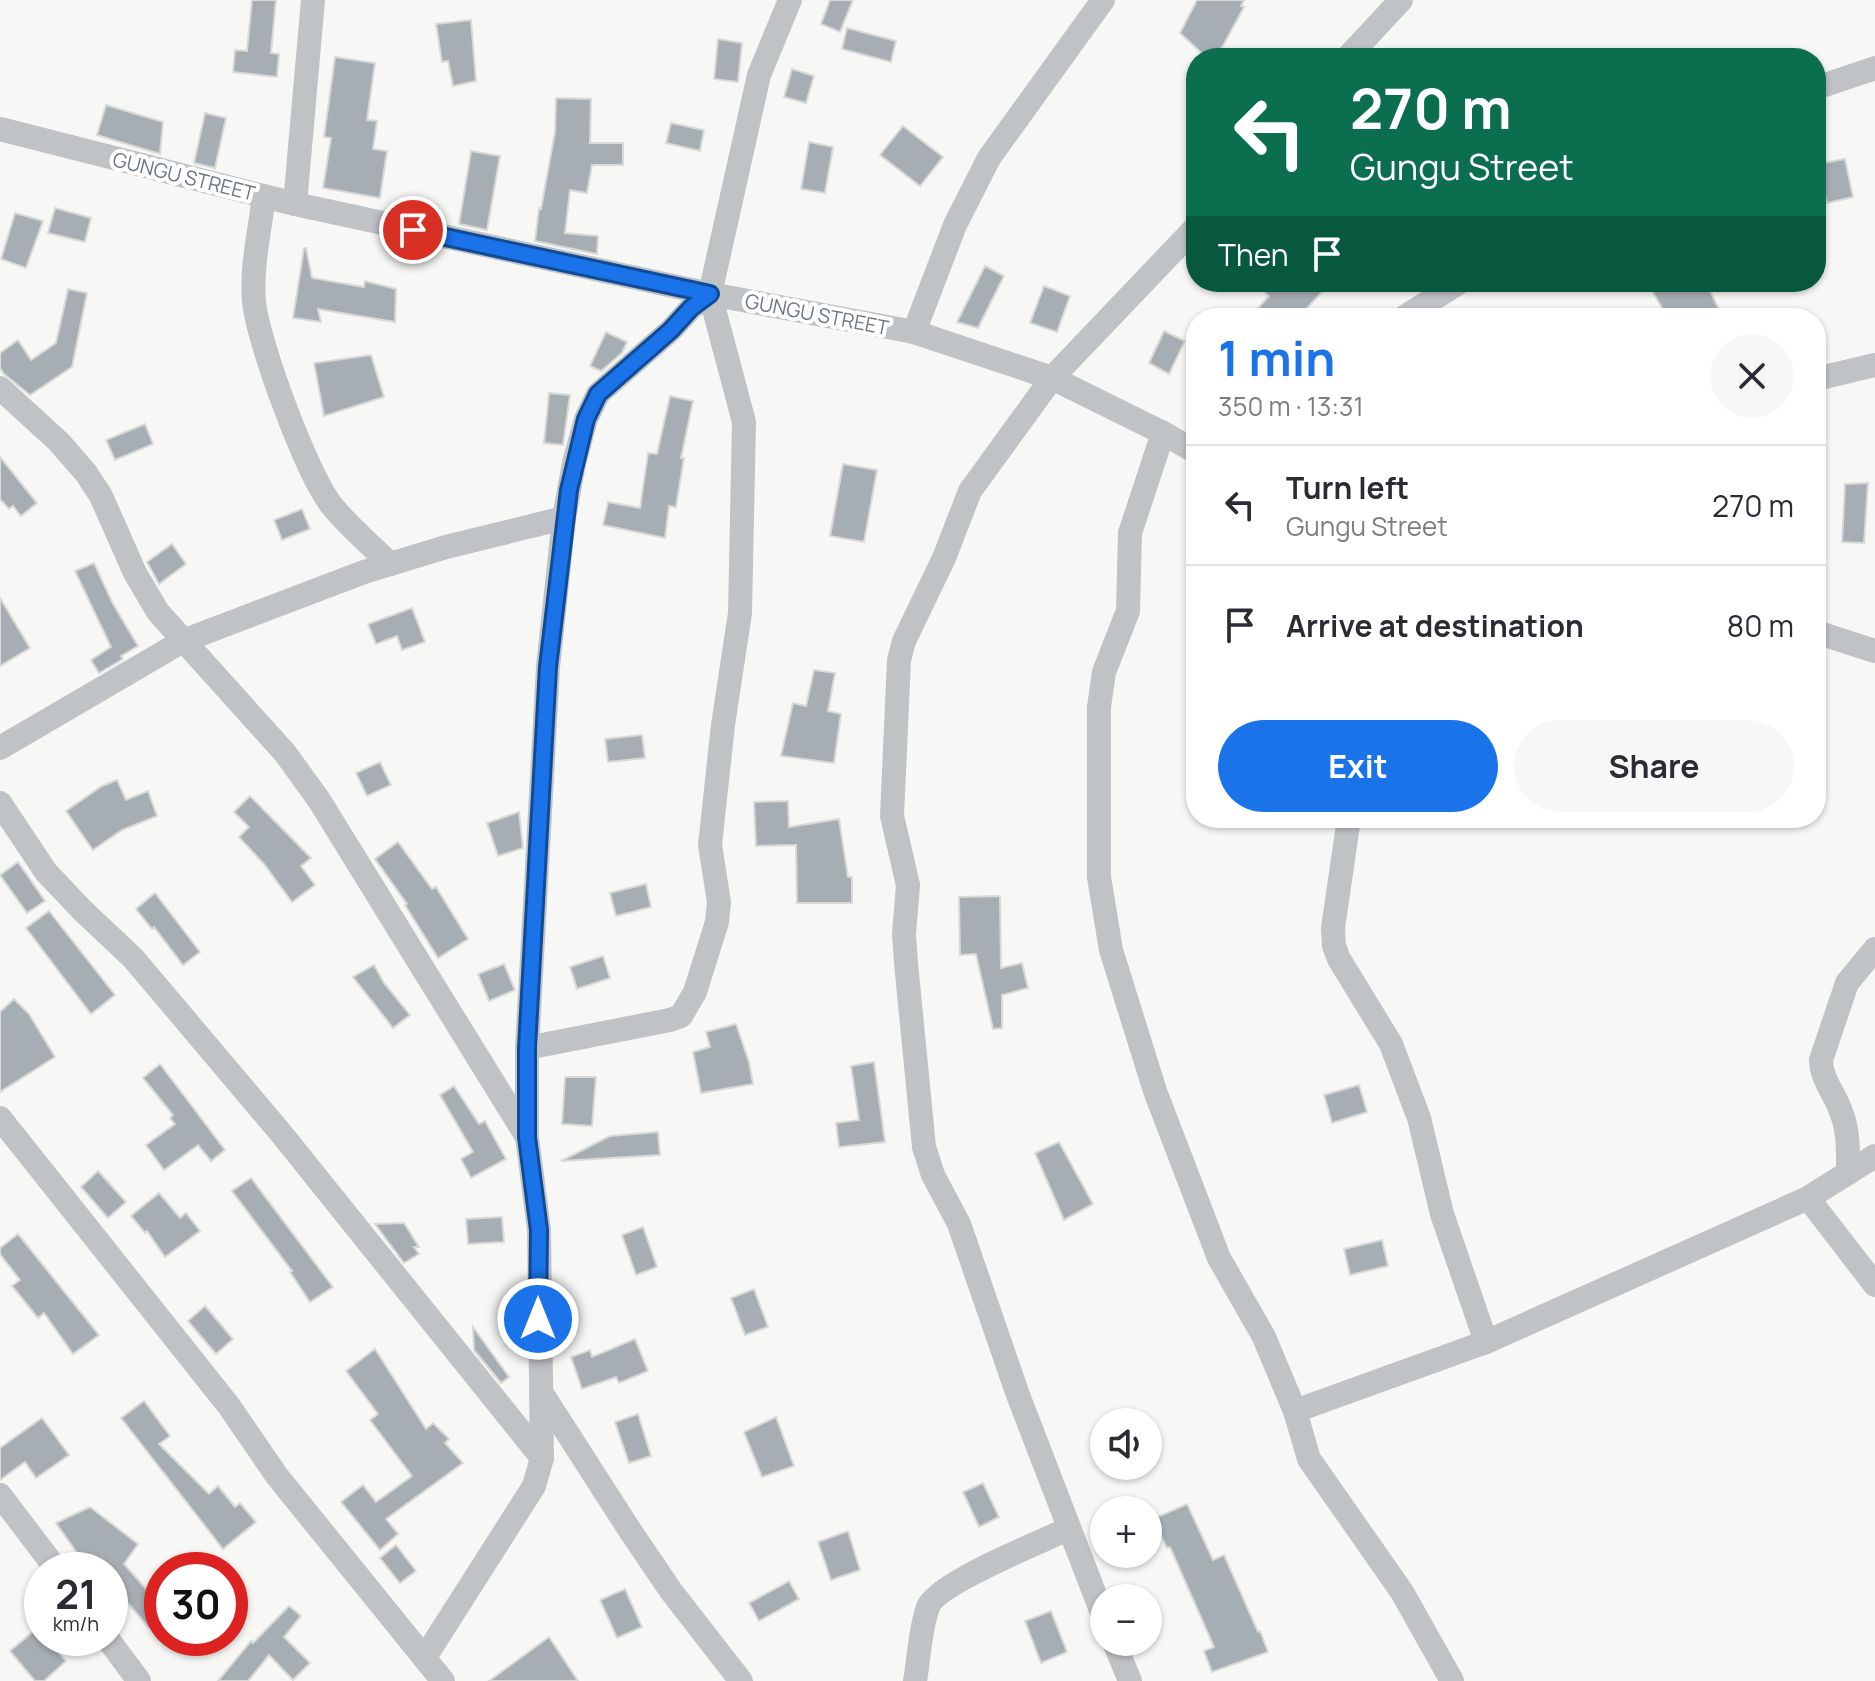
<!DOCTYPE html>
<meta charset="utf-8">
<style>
:root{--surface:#fff;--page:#f7f7f7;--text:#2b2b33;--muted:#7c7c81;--line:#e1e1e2;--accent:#1a73e8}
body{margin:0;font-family:Manrope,sans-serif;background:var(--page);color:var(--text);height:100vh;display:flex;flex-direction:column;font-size:30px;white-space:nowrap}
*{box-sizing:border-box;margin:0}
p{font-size:26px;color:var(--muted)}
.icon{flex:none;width:44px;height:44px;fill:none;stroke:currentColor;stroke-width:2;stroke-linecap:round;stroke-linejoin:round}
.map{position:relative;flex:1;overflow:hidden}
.sheet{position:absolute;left:1186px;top:308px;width:640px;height:520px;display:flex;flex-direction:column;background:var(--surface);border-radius:32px;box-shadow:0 2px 6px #0004}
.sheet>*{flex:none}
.hud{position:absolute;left:1186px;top:48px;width:640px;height:244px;border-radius:32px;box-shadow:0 2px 6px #0004;background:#0b6e4f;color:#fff;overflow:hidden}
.buttons{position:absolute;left:1090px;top:1408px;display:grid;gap:16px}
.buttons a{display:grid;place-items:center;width:72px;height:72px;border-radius:50%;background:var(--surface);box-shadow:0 2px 6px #0004;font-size:40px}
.speed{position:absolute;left:24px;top:1552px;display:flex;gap:16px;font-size:40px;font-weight:700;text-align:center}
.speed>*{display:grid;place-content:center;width:104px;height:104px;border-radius:50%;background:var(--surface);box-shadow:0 2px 6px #0004;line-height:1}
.speed small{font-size:20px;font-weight:400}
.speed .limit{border:12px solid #d22;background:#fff;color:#111}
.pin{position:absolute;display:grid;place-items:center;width:68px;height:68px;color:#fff;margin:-34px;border:4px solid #fff;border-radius:50%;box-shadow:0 2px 8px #0007}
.me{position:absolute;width:88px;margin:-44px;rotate:0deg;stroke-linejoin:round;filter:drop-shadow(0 0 6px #0008)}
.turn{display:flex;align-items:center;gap:28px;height:168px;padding:0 32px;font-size:36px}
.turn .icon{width:104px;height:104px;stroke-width:2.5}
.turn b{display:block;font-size:56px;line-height:68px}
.then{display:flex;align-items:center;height:76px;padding:0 32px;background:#0003;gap:16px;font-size:30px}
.round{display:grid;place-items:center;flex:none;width:84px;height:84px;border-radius:42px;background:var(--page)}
.head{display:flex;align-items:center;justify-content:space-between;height:136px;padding:0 32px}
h1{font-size:48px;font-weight:700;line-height:60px;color:var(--accent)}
.primary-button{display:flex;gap:16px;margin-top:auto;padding:16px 32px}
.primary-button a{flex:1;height:92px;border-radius:48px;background:var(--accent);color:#fff;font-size:32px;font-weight:700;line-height:92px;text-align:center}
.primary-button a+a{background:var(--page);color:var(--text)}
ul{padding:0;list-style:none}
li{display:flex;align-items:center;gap:24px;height:120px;padding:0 32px;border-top:2px solid var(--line)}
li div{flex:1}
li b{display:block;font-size:30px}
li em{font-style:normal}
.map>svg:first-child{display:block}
.building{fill:#a7aeb3;stroke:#d9d9d7;stroke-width:2}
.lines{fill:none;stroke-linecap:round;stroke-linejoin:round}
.street{stroke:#bfc3c6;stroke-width:24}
.route-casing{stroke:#114b97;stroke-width:20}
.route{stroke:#1a73e8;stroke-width:14}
.labels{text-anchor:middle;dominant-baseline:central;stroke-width:8;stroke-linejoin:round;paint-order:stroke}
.street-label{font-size:20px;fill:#697883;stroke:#fff}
</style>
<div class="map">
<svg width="1875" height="1681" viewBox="0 0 1875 1681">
<rect width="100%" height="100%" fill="#f7f8f5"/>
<g class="building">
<polygon points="252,0 276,0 271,53 279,54 277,77 233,72 235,50 247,51"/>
<polygon points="830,0 853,0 840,32 821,24"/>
<polygon points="1197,0 1244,0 1241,6 1244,7 1223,46 1212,58 1207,58 1180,33"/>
<polygon points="471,20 476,81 453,86 448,61 442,62 436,24"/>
<polygon points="847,28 896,41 891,62 842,49"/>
<polygon points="718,39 742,43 738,82 714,79"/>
<polygon points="335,57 375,63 367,120 377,121 373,149 387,151 380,198 323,188 331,138 324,137"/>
<polygon points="792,69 814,76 806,103 784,97"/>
<polygon points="556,98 591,99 590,143 623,143 623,165 592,165 587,193 570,190 565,233 598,236 597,254 535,241 539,208 541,209 555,132"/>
<polygon points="106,105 163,122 160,154 97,135"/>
<polygon points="205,113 226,118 215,168 194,163"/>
<polygon points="671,123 704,130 700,151 666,143"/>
<polygon points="903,126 943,157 920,186 880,155"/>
<polygon points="809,142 833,147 825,193 801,189"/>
<polygon points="471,151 500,156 487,230 459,224"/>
<polygon points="1845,159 1853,197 1827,203 1818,164"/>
<polygon points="55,208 91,218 85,242 48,233"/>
<polygon points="15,213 43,221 26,268 1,259"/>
<polygon points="304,248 306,248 312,278 364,287 365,281 396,289 395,322 318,309 321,322 293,318"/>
<polygon points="985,266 1004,276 978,328 957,322"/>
<polygon points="1254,282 1331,282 1298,318 1249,318 1269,296"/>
<polygon points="1647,282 1706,282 1723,318 1668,318"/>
<polygon points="1044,286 1070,296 1057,332 1030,323"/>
<polygon points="68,289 87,293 72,367 30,395 4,374 0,368 0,353 18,340 31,360 56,343"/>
<polygon points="1164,331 1185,341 1169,374 1149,363"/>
<polygon points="606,332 627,342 622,353 601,371 590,366"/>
<polygon points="371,355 384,397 324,416 314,363"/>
<polygon points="549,393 570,395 563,445 544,443"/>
<polygon points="670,396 693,401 681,458 684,458 676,507 669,506 665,538 603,525 608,502 640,508 648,453 657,454"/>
<polygon points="145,424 153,444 115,460 106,440"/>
<polygon points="0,457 37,503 21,516 13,506 9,509 0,499"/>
<polygon points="843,464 877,470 864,542 830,536"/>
<polygon points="1868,483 1864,543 1842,542 1845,484"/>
<polygon points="302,509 310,529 282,540 274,520"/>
<polygon points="172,544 186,564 159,584 147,562"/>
<polygon points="94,563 113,604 138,646 121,656 123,659 99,673 91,660 111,647 75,571"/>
<polygon points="0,598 30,648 0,666"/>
<polygon points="412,608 425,642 402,650 397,636 376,644 368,624"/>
<polygon points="814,670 835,673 828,711 841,714 834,763 781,756 793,703 806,706"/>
<polygon points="642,735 645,758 608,762 605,739"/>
<polygon points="380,762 391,785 367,796 356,773"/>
<polygon points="117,780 126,800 148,791 157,816 122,830 93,850 66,811 102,786"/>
<polygon points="250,796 311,858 301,866 315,885 292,902 264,864 239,837 249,827 234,812"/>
<polygon points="788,801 789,827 839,819 848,877 852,877 852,903 797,903 796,845 756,846 754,802"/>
<polygon points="519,812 523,848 498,856 487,823"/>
<polygon points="398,842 432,889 436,887 468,939 438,958 405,905 407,904 375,859"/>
<polygon points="18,862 45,901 27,913 0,875"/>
<polygon points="646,884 651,907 616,916 610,893"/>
<polygon points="155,893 200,952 183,965 154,927 152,929 136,909"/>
<polygon points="1000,896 1001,968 1022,963 1028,988 1002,995 1002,1028 993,1029 976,954 960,955 959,897"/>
<polygon points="49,911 115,995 91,1014 26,928"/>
<polygon points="603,956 610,978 577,989 570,967"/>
<polygon points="504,964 515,990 489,1001 478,974"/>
<polygon points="374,965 384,983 410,1015 393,1028 353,977"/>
<polygon points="14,999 29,1014 55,1057 0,1092 0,1012"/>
<polygon points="736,1024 749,1062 753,1084 701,1093 693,1052 710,1047 706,1032"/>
<polygon points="874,1062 885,1142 839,1147 836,1123 859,1120 851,1066"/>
<polygon points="160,1064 225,1150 211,1161 198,1145 164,1170 146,1145 175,1124 170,1118 173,1115 143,1078"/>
<polygon points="565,1077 596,1077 592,1126 562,1124"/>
<polygon points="1359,1085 1367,1112 1332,1123 1324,1095"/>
<polygon points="454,1086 479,1124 485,1121 506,1159 471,1178 461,1159 473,1152 440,1095"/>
<polygon points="658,1132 660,1155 561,1161 610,1136"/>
<polygon points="1059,1142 1093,1204 1064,1220 1035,1153"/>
<polygon points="98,1171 126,1202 108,1218 81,1187"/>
<polygon points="251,1178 333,1287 310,1302 290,1272 292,1271 232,1191"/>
<polygon points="159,1193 180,1218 186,1213 200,1231 165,1257 147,1231 145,1233 131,1216"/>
<polygon points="502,1217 504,1242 468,1244 466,1219"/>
<polygon points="404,1223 419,1247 414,1247 419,1254 404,1263 375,1224"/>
<polygon points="643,1227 657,1267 636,1275 622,1235"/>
<polygon points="18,1234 99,1335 73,1354 44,1313 38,1318 12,1286 20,1280 0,1254 0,1248"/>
<polygon points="1382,1240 1388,1266 1350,1275 1344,1249"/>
<polygon points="754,1289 768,1327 745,1335 731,1298"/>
<polygon points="205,1306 233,1339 216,1354 188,1321"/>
<polygon points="473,1327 509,1377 501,1383 474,1350"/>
<polygon points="635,1339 648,1371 619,1383 616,1377 582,1389 571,1357 590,1350 592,1357"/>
<polygon points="375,1349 426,1429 433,1423 449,1439 445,1443 463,1463 386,1519 398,1534 380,1550 341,1502 363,1485 376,1502 412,1476 370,1420 378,1414 346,1371"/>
<polygon points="144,1401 170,1436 159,1444 209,1494 218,1486 235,1507 240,1503 256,1522 223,1549 121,1418"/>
<polygon points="638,1414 651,1456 629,1463 615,1422"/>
<polygon points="776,1417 794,1466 762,1477 744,1432"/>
<polygon points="42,1418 69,1455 36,1478 25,1462 0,1480 0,1448"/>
<polygon points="983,1483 999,1517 979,1527 963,1492"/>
<polygon points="1187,1504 1213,1560 1224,1555 1258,1632 1260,1631 1268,1652 1212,1672 1204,1651 1214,1647 1170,1547 1167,1548 1153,1519"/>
<polygon points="90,1507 138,1544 124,1564 162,1607 162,1617 149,1628 110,1582 110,1570 89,1570 56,1523"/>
<polygon points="848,1531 860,1570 831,1580 818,1542"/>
<polygon points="396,1545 416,1571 400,1583 380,1558"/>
<polygon points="789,1581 799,1599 759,1621 749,1603"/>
<polygon points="625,1589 642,1627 617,1638 600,1600"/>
<polygon points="289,1606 301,1616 284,1637 310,1663 293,1680 269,1655 248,1681 218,1681 251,1641 253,1643"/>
<polygon points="1051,1611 1067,1652 1041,1663 1025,1621"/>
<polygon points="42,1624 42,1638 47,1638 66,1661 44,1681 35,1681 10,1651"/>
<polygon points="549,1637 578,1681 489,1681"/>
</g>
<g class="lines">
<g class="street">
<polyline points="1347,58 1401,0"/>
<polyline points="1816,88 1875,68"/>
<polyline points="0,129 295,204 710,294 914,332 1052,378 1163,433 1196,452"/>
<path d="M264,196C260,230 251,267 254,301C257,340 308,478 333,507C350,528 371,545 390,564"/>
<polyline points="295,204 313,0"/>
<polyline points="1403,318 1460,282"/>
<polyline points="914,332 955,225 989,158 1103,0"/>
<polyline points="1816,379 1875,365"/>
<polyline points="0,388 59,442 86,473 101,496 135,573 158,612 285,753 319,800 527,1137"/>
<polyline points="1163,433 1130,533 1128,611 1104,672 1099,707 1099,877 1111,950 1155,1091 1219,1258 1264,1337 1295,1411 1309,1459 1402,1592 1452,1681"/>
<polyline points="1816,632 1875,651"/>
<polyline points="0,748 183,641 364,572 446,547 564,518"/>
<polyline points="0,803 46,872 83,911 133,958 280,1132 542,1458"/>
<polyline points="1349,818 1333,928 1334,946 1339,959 1391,1044 1419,1118 1442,1214 1486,1342"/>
<polyline points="527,1048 670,1020 681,1016 695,992 717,922 719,902 710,845 723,725 740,613 744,422 710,294 759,75 790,0"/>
<polyline points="0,1118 229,1406 277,1476 443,1681"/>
<path d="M1848,1173C1848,1151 1849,1130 1840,1109C1834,1093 1821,1078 1821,1060L1847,983L1875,949"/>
<polyline points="1808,1198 1875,1285"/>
<polyline points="541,1392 629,1529 671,1591 741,1681"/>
<polyline points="1295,1411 1486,1342 1808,1198 1875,1156"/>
<polyline points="0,1495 57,1570"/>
<polyline points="1104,1618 1018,1395 959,1224 933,1175 924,1147 906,963 904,934 908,885 892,816 899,660 904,641 944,558 970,491 1052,378 1196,227"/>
<polyline points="107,1638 139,1681"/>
<polyline points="1114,1642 1130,1681"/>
<polyline points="425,1657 534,1486 542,1458 539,1230 527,1137 527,1048 548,667 564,518 574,463 586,419 598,394 671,330 691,308 710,294"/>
<path d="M915,1681C919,1658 920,1629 928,1607C937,1583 1041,1542 1068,1529"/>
</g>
</g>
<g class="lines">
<defs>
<polyline id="route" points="413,230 710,294 691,308 671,330 598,394 586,419 569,490 548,667 527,1048 527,1137 539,1230 538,1319"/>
</defs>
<use href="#route" class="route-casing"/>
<use href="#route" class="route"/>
</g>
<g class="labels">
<g class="street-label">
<text transform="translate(184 176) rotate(14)">GUNGU STREET</text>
<text transform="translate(817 314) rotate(11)">GUNGU STREET</text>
</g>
</g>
</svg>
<div class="buttons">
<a><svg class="icon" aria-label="sound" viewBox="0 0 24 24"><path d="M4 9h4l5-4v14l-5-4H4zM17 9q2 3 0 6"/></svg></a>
<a>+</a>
<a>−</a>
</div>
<div class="speed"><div>21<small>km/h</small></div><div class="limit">30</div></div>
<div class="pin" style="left:413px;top:230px;background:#d93025"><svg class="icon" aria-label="arrive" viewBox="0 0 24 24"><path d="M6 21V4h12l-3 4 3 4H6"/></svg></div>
<svg class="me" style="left:538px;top:1319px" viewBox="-20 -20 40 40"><circle r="17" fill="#1a73e8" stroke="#fff" stroke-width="3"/><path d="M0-11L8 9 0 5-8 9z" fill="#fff"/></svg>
<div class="hud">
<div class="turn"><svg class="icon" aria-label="left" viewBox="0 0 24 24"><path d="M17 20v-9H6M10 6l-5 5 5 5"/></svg><div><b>270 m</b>Gungu Street</div></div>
<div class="then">Then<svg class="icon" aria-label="arrive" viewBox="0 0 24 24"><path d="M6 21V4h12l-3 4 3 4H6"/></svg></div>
</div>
<section class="sheet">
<div class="head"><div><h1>1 min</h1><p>350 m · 13:31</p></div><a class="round"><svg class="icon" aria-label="close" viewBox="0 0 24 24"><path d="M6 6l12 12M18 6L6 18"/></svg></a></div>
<ul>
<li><svg class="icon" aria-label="left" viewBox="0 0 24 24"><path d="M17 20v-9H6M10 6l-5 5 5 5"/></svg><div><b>Turn left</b><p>Gungu Street</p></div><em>270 m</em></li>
<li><svg class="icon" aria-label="arrive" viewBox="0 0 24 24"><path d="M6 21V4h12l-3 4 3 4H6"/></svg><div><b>Arrive at destination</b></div><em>80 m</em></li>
</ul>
<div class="primary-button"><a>Exit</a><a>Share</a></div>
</section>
</div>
